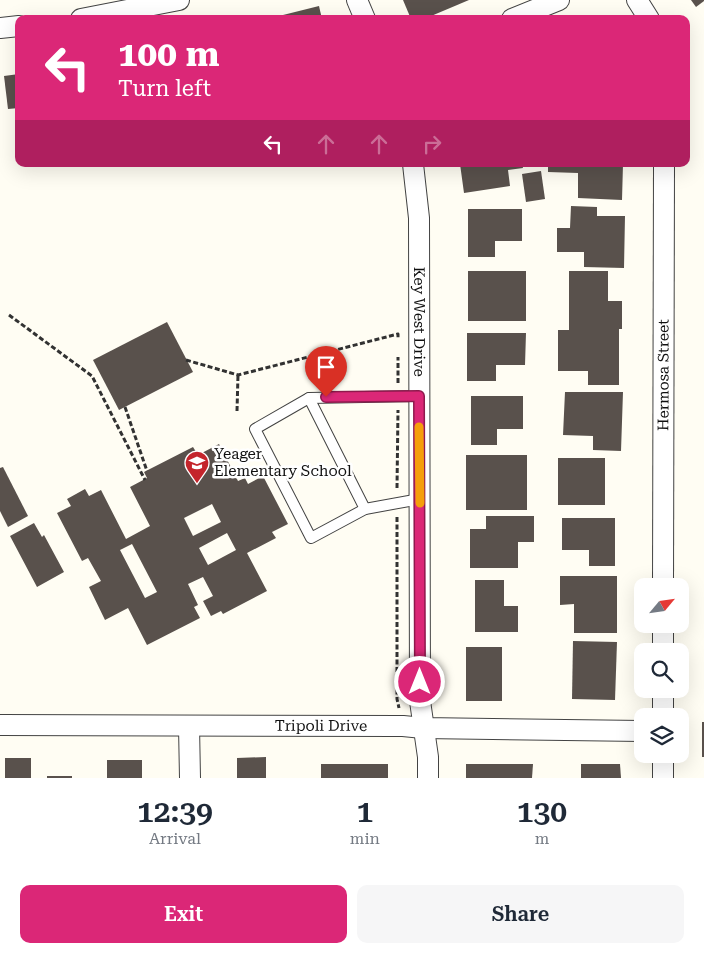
<!DOCTYPE html>
<style>
:root{--surface:#fff;--page:#f6f6f7;--text:#1f2937;--muted:#747a83;--accent:#db2777}
body{margin:0;font-family:"Roboto Serif",serif;background:var(--page);color:var(--text);height:100vh;display:flex;flex-direction:column;font-size:19px;white-space:nowrap}
*{box-sizing:border-box;margin:0}
p{font-size:16px;color:var(--muted)}
.icon{flex:none;width:28px;height:28px;fill:none;stroke:currentColor;stroke-width:2;stroke-linecap:round;stroke-linejoin:round}
.map{position:relative;height:778px;overflow:hidden}
.details{display:flex;flex-direction:column;background:var(--surface);flex:1}
.details>*{flex:none}
.hud{position:absolute;left:15px;top:15px;width:675px;height:152px;border-radius:10px;box-shadow:0 5px 20px #0002;background:#db2777;color:#fff;overflow:hidden}
.needle{width:32px;rotate:61deg}
.controls{position:absolute;left:634px;top:578px;display:grid;gap:10px}
.controls a{display:grid;place-items:center;width:55px;height:55px;border-radius:10px;background:var(--surface);box-shadow:0 5px 20px #0002;font-size:25px}
.pin{position:absolute;display:grid;place-items:center;width:42px;height:42px;color:#fff;margin:-51px -21px;border-radius:50% 50% 50% 0;rotate:-45deg;box-shadow:0 0 5px #0007}
.pin .icon{rotate:45deg}
.me{position:absolute;width:55px;margin:-28px;rotate:0deg;stroke-linejoin:round;filter:drop-shadow(0 0 4px #0008)}
.turn{display:flex;align-items:center;gap:18px;height:105px;padding:0 20px;font-size:22px}
.turn .icon{width:65px;height:65px;stroke-width:2.5}
.turn b{display:block;font-size:35px;line-height:42px}
.lanes{display:flex;align-items:center;height:48px;padding:0 20px;background:#0003;justify-content:center;gap:25px;direction:ltr}
.lanes .off{opacity:.35}
.eta{display:flex;justify-content:space-evenly;align-items:center;height:85px;text-align:center}
.eta b{font-size:30px;font-weight:600;line-height:35px}
.button{display:flex;gap:10px;margin-top:auto;padding:10px 20px}
.button a{flex:1;height:58px;border-radius:10px;background:var(--accent);color:#fff;font-size:20px;font-weight:600;line-height:58px;text-align:center}
.button a+a{background:var(--page);color:var(--text)}
.map>svg:first-child{display:block}
.building{fill:#59514c;fill-rule:evenodd}
.lines{fill:none;stroke-linecap:round;stroke-linejoin:round}
.service-casing{stroke:#434343;stroke-width:12}
.minor-casing{stroke:#434343;stroke-width:22}
.path{stroke:#323232;stroke-width:3;stroke-dasharray:5 2.5;stroke-linecap:butt}
.service{stroke:#fff;stroke-width:10}
.minor{stroke:#fff;stroke-width:20}
.route-casing{stroke:#8e194d;stroke-width:12}
.route{stroke:#db2777;stroke-width:9}
.slow{stroke:#f59e0b;stroke-width:9}
.labels{text-anchor:middle;dominant-baseline:central;stroke-width:5;stroke-linejoin:round;paint-order:stroke}
.street-label{font-size:15px;fill:#101010;stroke:#fff}
.poi-label{font-size:15px;fill:#101010;stroke:#fff;text-anchor:start}
</style>
<div class="map">
<svg width="704" height="778" viewBox="0 0 704 778">
<rect width="100%" height="100%" fill="#fffdf3"/>
<g class="building">
<polygon points="403,0 469,0 424,19 411,19"/>
<polygon points="691,0 704,0 704,1 696,7"/>
<polygon points="319,6 322,19 271,19 271,18"/>
<polygon points="19,74 19,108 8,109 4,76"/>
<polygon points="460,164 522,164 523,168 508,170 510,186 464,193"/>
<polygon points="548,164 623,164 622,200 578,198 578,173 548,172"/>
<polygon points="541,171 545,199 526,202 522,174"/>
<polygon points="571,206 597,207 597,216 625,216 624,268 584,267 584,252 557,252 557,228 570,228"/>
<polygon points="468,209 522,209 522,241 495,241 495,257 468,257"/>
<rect x="468" y="271" width="58" height="50"/>
<polygon points="569,271 608,271 608,301 622,301 622,329 619,329 619,385 588,385 588,371 558,371 558,330 569,330"/>
<polygon points="167,322 193,372 119,410 93,360"/>
<polygon points="467,333 526,333 525,365 496,365 496,381 467,381"/>
<polygon points="565,392 623,392 621,451 593,450 593,436 563,435"/>
<polygon points="471,396 523,396 523,429 497,429 497,445 471,445"/>
<path d="M219,444L238,481L245,478L248,484L263,476L288,524L272,532L276,538L247,553L267,591L223,614L221,611L211,616L203,601L213,596L203,577L188,584L198,605L194,607L200,618L147,645L128,608L105,620L89,587L101,581L88,558L82,561L57,513L71,506L67,499L85,489L89,496L101,490L126,539L150,526L130,487L147,478L144,472L193,447L198,455ZM212,504L221,522L193,536L184,518ZM227,533L236,550L208,565L199,548ZM132,544L157,592L145,598L120,550Z"/>
<rect x="466" y="455" width="61" height="55"/>
<rect x="558" y="458" width="47" height="47"/>
<polygon points="3,467 28,516 8,527 0,511 0,468"/>
<polygon points="486,516 534,516 534,542 518,542 518,568 470,568 470,529 486,529"/>
<polygon points="562,518 615,518 615,566 589,566 589,550 562,550"/>
<polygon points="34,523 42,537 44,535 64,572 37,587 10,536"/>
<polygon points="560,576 617,576 617,633 574,633 574,604 560,605"/>
<polygon points="475,580 504,580 504,606 518,606 518,632 475,632"/>
<polygon points="573,641 617,642 615,700 572,699"/>
<rect x="466" y="647" width="36" height="54"/>
<rect x="702" y="722" width="2" height="35"/>
<polygon points="266,757 266,778 237,778 237,758"/>
<rect x="5" y="758" width="26" height="20"/>
<rect x="107" y="760" width="35" height="18"/>
<rect x="321" y="764" width="67" height="14"/>
<polygon points="466,764 533,764 532,778 466,778"/>
<polygon points="581,764 620,764 621,778 581,778"/>
<rect x="47" y="776" width="25" height="2"/>
</g>
<g class="lines">
<defs>
<g id="service">
<polyline points="419,396 309,398 255,429 311,538 365,509 420,499"/>
<polyline points="309,398 365,509"/>
</g>
<g id="minor">
<polyline points="357,0 365,19"/>
<polyline points="637,0 649,19"/>
<polyline points="81,19 179,0"/>
<polyline points="512,19 559,0"/>
<polyline points="0,28 19,26"/>
<path id="s1" d="M413,164L419,218L420,701L428,757V778"/>
<path id="s2" d="M663,586L664,164"/>
<polyline points="663,651 663,624"/>
<polyline points="663,716 663,689"/>
<path id="s3" d="M0,725L403,726L423,728L642,731"/>
<polyline points="189,726 190,778"/>
<polyline points="663,754 663,778"/>
</g>
</defs>
<use href="#service" class="service-casing"/>
<use href="#minor" class="minor-casing"/>
<g class="path">
<polyline points="9,315 92,376 145,480"/>
<polyline points="186,360 238,375 398,334 398,338"/>
<polyline points="398,383 398,357"/>
<polyline points="125,407 147,471"/>
<polyline points="237,411 238,375"/>
<polyline points="397,488 398,410"/>
<polyline points="397,517 397,699 399,708"/>
</g>
<use href="#service" class="service"/>
<use href="#minor" class="minor"/>
</g>
<g class="lines">
<defs>
<polyline id="route" points="326,397 419,396 420,682"/>
</defs>
<use href="#route" class="route-casing"/>
<use href="#route" class="route"/>
<polyline class="slow" points="419,427 420,503"/>
</g>
<defs>
<symbol id="school-pin" viewBox="-11 -11 22 30"><path d="M0 17L-7.5 6A9.5 9.5 0 1 1 7.5 6Z" fill="#c4252c" stroke="#fff"/><path d="M0-5L7-2L0 1L-7-2ZM-4 1L0 2.5L4 1V4Q0 6-4 4Z" fill="#fff"/></symbol>
</defs>
<g fill-rule="evenodd">
<use href="#school-pin" x="183" y="449" width="28" height="38"/>
</g>
<g class="labels">
<g class="street-label">
<text stroke="none"><textPath href="#s1" startOffset="158">Key West Drive</textPath></text>
<text stroke="none"><textPath href="#s2" startOffset="211">Hermosa Street</textPath></text>
<text stroke="none"><textPath href="#s3" startOffset="321">Tripoli Drive</textPath></text>
</g>
<g class="poi-label">
<text x="214" y="454">Yeager<tspan x="214" dy="17">Elementary School</tspan></text>
</g>
</g>
</svg>
<div class="controls">
<a><svg class="needle" viewBox="-14 -14 28 28"><path d="M0-13l5 13h-10z" fill="#e53935"/><path d="M0 13l5-13h-10z" fill="#747a83"/></svg></a>
<a><svg class="icon" aria-label="search" viewBox="0 0 24 24"><circle cx="10" cy="10" r="6"/><path d="M15 15l6 6"/></svg></a>
<a><svg class="icon" aria-label="layers" viewBox="0 0 24 24"><path d="M12 4l9 5-9 5-9-5zM3 14l9 5 9-5"/></svg></a>
</div>
<div class="pin" style="left:326px;top:397px;background:#d93025"><svg class="icon" aria-label="arrive" viewBox="0 0 24 24"><path d="M6 21V4h12l-3 4 3 4H6"/></svg></div>
<svg class="me" style="left:420px;top:682px" viewBox="-20 -20 40 40"><circle r="17" fill="#db2777" stroke="#fff" stroke-width="3"/><path d="M0-11L8 9 0 5-8 9z" fill="#fff"/></svg>
<div class="hud">
<div class="turn"><svg class="icon" aria-label="left" viewBox="0 0 24 24"><path d="M17 20v-9H6M10 6l-5 5 5 5"/></svg><div><b>100 m</b>Turn left</div></div>
<div class="lanes"><svg class="icon" aria-label="left" viewBox="0 0 24 24"><path d="M17 20v-9H6M10 6l-5 5 5 5"/></svg><svg class="icon off" aria-label="ahead" viewBox="0 0 24 24"><path d="M12 20V5M6 11l6-6 6 6"/></svg><svg class="icon off" aria-label="ahead" viewBox="0 0 24 24"><path d="M12 20V5M6 11l6-6 6 6"/></svg><svg class="icon off" aria-label="right" viewBox="0 0 24 24"><path d="M7 20v-9h11M14 6l5 5-5 5"/></svg></div>
</div>
</div>
<section class="details">
<div class="eta">
<div><b>12:39</b><p>Arrival</p></div>
<div><b>1</b><p>min</p></div>
<div><b>130</b><p>m</p></div>
</div>
<div class="button"><a>Exit</a><a>Share</a></div>
</section>
